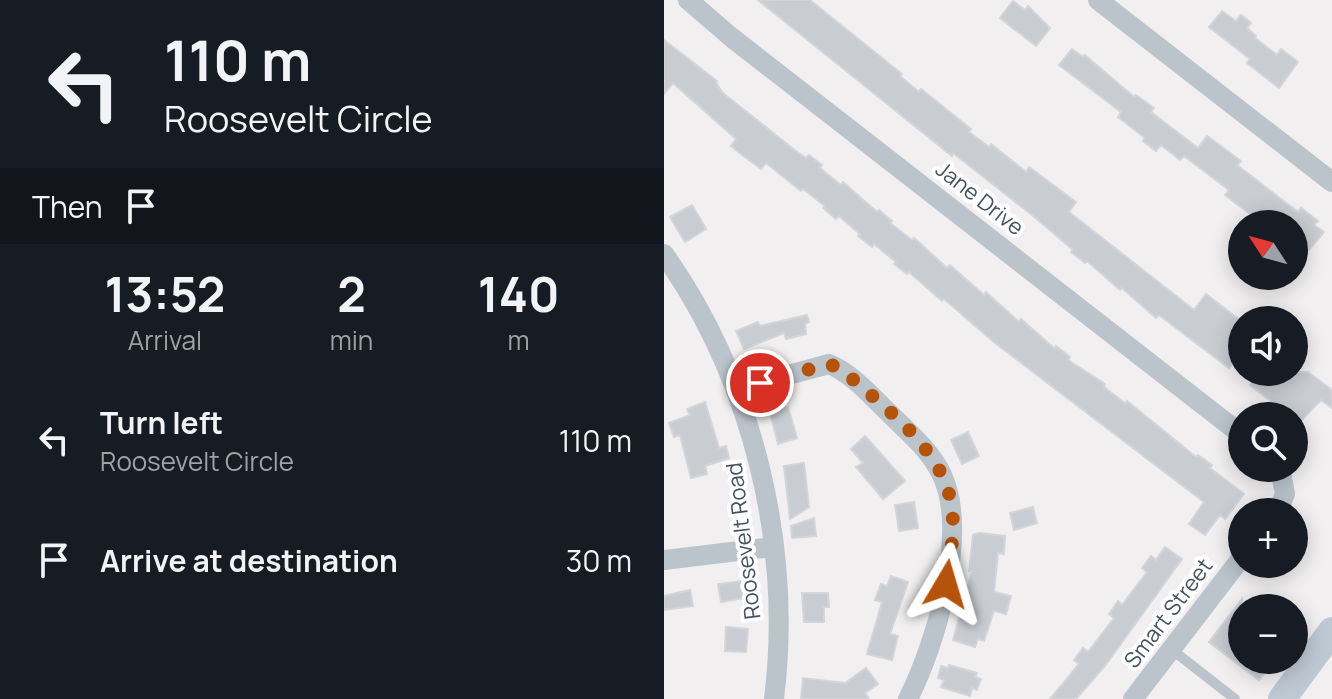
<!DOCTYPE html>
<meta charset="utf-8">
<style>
:root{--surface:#171b24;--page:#242831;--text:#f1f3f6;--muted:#9ea1a6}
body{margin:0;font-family:Manrope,sans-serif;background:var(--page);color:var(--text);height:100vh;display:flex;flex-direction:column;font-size:30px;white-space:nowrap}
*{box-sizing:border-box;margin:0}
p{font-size:26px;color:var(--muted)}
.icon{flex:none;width:44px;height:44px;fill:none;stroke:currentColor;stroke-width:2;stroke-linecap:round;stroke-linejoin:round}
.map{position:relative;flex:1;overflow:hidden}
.panel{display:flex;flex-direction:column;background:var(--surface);width:664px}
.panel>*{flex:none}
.top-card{background:#171b24;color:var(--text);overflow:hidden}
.needle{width:52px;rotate:306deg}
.fabs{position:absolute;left:564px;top:210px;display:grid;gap:16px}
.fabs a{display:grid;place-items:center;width:80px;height:80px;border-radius:50%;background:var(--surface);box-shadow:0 4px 20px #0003;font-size:40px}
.pin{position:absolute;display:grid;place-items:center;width:68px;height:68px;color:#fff;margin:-34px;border:4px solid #fff;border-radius:50%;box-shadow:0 2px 8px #0007}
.me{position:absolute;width:88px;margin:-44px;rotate:7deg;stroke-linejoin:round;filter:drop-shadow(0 0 6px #0008)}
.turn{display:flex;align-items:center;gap:28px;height:168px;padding:0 32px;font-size:36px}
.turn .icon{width:104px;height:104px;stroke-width:2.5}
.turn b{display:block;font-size:56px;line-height:68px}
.then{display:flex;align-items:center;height:76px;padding:0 32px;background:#0003;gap:16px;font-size:30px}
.eta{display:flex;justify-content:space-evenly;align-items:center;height:136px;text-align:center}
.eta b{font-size:48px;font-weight:700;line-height:56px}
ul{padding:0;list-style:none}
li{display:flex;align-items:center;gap:24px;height:120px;padding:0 32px}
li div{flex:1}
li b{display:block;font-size:30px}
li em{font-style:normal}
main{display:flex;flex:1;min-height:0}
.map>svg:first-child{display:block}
.building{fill:#c9ccd1;stroke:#d3d5da;stroke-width:2}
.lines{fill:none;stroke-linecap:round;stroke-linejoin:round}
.lane{stroke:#bbc4cb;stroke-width:10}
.street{stroke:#bbc4cb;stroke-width:20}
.secondary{stroke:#bdc8d2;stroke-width:28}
.route{stroke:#b45309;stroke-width:14;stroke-dasharray:0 25.2}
.labels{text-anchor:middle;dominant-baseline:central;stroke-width:8;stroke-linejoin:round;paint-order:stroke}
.street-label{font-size:22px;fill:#47535c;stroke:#fff}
</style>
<main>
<section class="panel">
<div class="top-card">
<div class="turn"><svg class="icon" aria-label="left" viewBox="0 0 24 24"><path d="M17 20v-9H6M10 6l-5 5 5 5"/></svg><div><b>110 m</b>Roosevelt Circle</div></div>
<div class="then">Then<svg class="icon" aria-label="arrive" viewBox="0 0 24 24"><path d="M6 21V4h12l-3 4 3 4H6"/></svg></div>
</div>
<div class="eta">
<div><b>13:52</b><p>Arrival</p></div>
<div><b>2</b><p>min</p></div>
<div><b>140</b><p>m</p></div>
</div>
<ul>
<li><svg class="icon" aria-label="left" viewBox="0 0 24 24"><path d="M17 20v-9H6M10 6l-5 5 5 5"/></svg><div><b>Turn left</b><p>Roosevelt Circle</p></div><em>110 m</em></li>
<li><svg class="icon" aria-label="arrive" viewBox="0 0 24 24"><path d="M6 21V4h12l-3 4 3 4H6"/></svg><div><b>Arrive at destination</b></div><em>30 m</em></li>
</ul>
</section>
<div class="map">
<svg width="668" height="699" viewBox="0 0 668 699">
<rect width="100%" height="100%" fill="#f1efef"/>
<g class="building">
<polygon points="94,0 146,0 238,74 236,76 255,92 257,89 307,129 305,132 325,147 327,144 362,172 365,167 412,202 405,212 530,310 542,294 578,322 578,352 565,368 495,315 492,318 458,288 456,290 423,261 421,263 407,252 409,250 373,219 289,153 288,156"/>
<polygon points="349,1 361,10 364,6 386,28 372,46 336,18"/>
<polygon points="558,11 572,21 577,15 587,23 583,28 592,36 591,38 613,55 617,49 634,62 615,88 583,63 586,59 545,27"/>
<polygon points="0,40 53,81 52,83 59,93 133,152 142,158 145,155 158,165 156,168 177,185 179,182 213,212 215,210 228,221 226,223 248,240 250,238 283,268 286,265 320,295 322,292 355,322 357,319 391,349 392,346 406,357 404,360 441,384 440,387 462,404 463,401 532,457 534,455 548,465 546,468 580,494 561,519 556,515 541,535 525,524 540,502 331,343 280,299 278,301 245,272 243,274 230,264 232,262 210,244 208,247 194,236 196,234 175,216 172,219 159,208 161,206 139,189 137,191 102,163 97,169 77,154 67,146 72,139 9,83 0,94"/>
<polygon points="408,49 419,57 421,55 470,97 472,95 490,108 487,112 534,148 543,136 577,161 573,165 634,212 637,208 654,221 650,225 660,232 645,250 630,238 630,224 613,224 602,215 597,222 561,195 565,190 520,156 516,160 497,145 492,151 479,141 481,138 454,117 457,112 395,65"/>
<polygon points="28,205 42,229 21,242 6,217"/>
<polygon points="143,315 145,322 141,324 142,334 122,339 120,333 80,349 72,331 94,322 96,326"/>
<polygon points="595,372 644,372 668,390 668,408 657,400 635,423 586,385"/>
<polygon points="41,402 55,448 62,446 65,458 41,466 43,474 27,478 16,435 10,437 5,423 26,415 23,409"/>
<polygon points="124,407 133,438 114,444 106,413"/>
<polygon points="304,432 315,456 298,464 287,440"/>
<polygon points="201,436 241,481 219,499 192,467 199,463 187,449"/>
<polygon points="140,463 145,507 126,519 120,466"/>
<polygon points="250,502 254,528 235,531 231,505"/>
<polygon points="369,507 373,523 350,530 346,513"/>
<polygon points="150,518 152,536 128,538 127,526"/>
<polygon points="315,533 341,536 340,554 334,553 330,592 347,596 342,614 330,611 320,641 314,639 311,647 289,640 308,571 305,571 309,535"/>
<polygon points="501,547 518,559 441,666 412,699 386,699 415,664 410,660 419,648 424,652 450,618 445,614 454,601 458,605 483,572 478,568 487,556 492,560"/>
<polygon points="227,576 244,582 226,634 234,636 228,660 203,654 218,602 211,600 217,584 223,586"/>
<polygon points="78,581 80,598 57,602 54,584"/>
<polygon points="26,590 29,606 0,610 0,596"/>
<polygon points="138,593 164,593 165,607 160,607 160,622 140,622"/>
<polygon points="578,599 578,660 610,660 595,680 545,642"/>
<polygon points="62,627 84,629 82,652 61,651"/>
<polygon points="285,665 313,673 311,677 317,679 313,690 308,688 306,696 277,687 280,680 274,678 277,666 284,668"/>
<polygon points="202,668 214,684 201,693 205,699 137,699 139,678 181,683"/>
</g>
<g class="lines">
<polyline class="lane" points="507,649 571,699"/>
<g class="street">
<polyline points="24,0 67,37 578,435"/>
<polyline points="434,0 668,182"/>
<path d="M0,254C89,380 129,546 110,699"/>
<path d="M72,389L165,364C189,374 208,397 226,414C245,433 267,451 278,475C305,534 272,643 244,699"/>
<polyline points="613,512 621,494 616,468"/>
<polyline points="0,560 108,547"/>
<polyline points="469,699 578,557"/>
</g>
<polyline class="secondary" points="618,699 668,631"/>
</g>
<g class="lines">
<path class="route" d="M96,383L165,364L177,369C217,405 277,446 287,503C292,528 286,559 282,584"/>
</g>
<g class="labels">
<g class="street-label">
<text transform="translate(316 198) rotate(38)">Jane Drive</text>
<text transform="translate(79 541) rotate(-97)">Roosevelt Road</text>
<text transform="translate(504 613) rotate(-53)">Smart Street</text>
</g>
</g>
</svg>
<div class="fabs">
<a><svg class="needle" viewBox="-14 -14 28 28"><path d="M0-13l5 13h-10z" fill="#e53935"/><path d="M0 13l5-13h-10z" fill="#9ea1a6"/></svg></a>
<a><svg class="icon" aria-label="sound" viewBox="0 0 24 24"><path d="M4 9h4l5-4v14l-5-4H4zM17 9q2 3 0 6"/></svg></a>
<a><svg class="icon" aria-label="search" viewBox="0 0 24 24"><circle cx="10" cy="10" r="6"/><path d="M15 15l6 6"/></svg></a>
<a>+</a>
<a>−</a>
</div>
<div class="pin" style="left:96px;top:383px;background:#d93025"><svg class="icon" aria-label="arrive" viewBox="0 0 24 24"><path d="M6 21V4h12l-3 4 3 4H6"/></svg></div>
<svg class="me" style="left:282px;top:584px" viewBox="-20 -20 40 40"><path d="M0-17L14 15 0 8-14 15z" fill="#b45309" stroke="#fff" stroke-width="4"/></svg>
</div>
</main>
